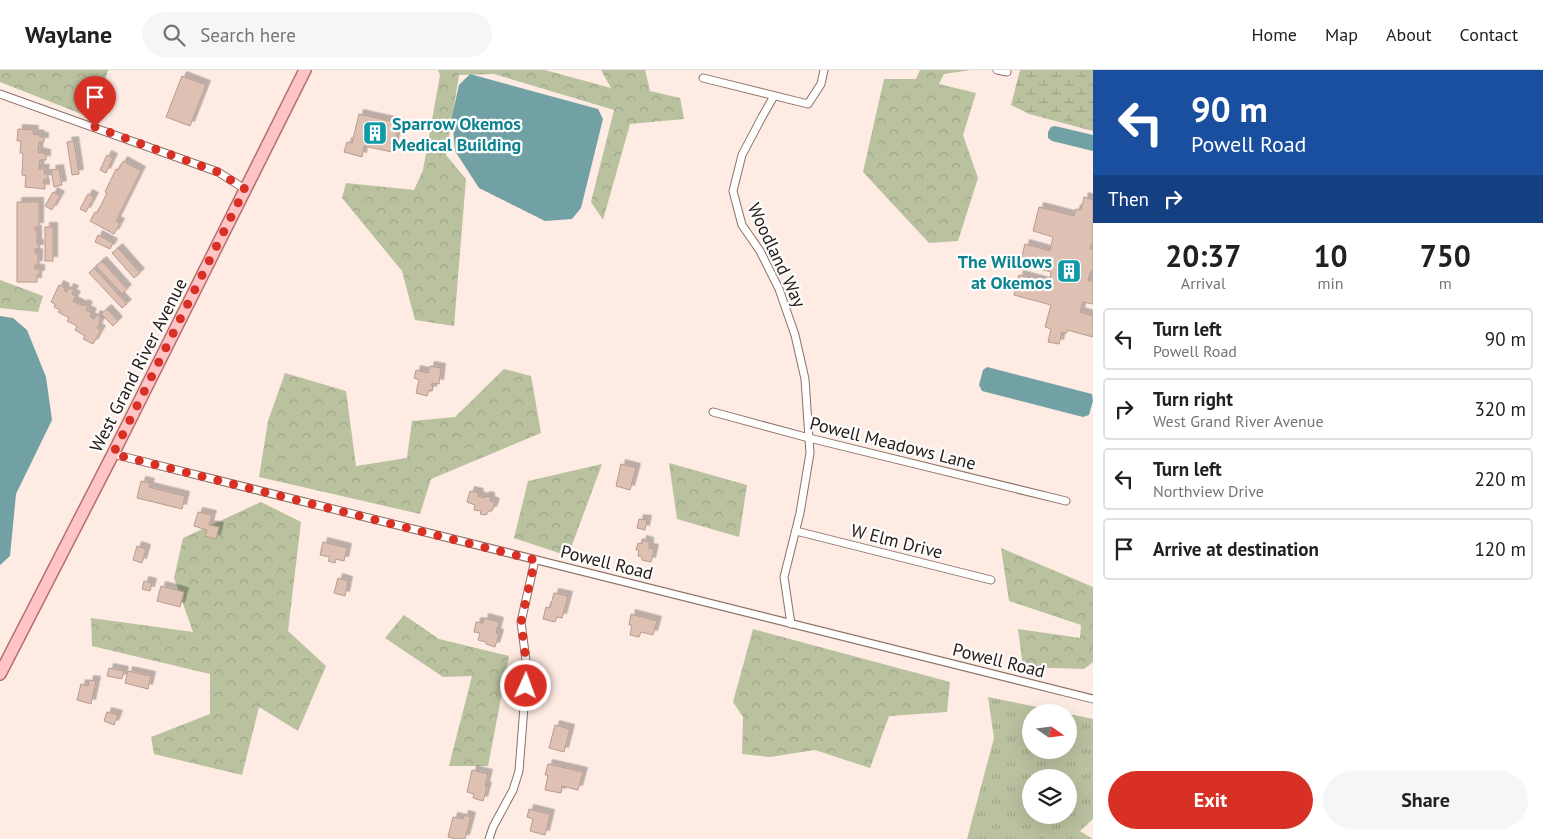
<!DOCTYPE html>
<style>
:root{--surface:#fff;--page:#f6f6f6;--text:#202124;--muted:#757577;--line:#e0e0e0;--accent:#d93025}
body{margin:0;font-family:"PT Sans",sans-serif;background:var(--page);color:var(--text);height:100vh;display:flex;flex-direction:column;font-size:19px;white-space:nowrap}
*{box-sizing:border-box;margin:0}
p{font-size:16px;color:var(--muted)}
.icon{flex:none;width:28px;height:28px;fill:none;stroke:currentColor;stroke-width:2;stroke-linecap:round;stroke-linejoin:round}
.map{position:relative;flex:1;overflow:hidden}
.details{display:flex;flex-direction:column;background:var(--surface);width:450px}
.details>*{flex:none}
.hud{background:#1a4fa0;color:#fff;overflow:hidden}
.needle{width:32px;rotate:104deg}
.controls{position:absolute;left:1022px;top:634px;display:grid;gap:10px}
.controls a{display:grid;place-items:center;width:55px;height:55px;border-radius:50%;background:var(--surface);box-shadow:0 5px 20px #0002;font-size:25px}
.pin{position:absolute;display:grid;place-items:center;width:42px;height:42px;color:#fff;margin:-51px -21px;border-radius:50% 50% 50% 0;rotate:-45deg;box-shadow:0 0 5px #0007}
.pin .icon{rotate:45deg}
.me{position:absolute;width:55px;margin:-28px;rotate:2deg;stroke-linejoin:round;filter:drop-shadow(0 0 4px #0008)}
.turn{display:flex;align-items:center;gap:18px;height:105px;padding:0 15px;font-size:22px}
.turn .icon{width:65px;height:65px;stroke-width:2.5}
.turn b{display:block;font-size:35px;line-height:42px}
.then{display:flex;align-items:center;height:48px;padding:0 15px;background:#0003;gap:10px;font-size:19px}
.eta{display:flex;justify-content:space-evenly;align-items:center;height:85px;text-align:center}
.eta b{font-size:30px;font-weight:600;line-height:35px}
.primary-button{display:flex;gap:10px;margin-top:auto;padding:10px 15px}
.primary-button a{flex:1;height:58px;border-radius:30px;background:var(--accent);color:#fff;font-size:20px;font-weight:600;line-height:58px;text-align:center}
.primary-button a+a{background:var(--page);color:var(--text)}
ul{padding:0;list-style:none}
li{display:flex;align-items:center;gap:15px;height:62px;margin:0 10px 8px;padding:0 5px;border:2px solid var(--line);border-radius:5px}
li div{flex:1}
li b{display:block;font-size:19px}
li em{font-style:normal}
header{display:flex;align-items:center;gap:30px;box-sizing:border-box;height:70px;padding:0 25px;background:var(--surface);border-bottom:1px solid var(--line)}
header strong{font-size:24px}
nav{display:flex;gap:28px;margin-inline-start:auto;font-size:18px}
.search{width:350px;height:45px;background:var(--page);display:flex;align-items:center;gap:12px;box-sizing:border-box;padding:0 18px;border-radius:28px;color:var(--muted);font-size:19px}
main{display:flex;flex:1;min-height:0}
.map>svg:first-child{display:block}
.grass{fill:url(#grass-tufts);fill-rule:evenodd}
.forest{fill:url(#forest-crowns)}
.wetland{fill:url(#wetland-marsh)}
.water{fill:#71a1a4}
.building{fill:#dfc1b4;stroke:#b89b8f;filter:url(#shadow)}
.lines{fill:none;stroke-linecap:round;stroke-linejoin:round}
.minor-casing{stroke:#8c7165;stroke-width:9}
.primary-casing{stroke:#b3706e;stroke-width:14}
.minor{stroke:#fff;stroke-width:7}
.primary{stroke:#ffc4c5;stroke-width:11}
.route{stroke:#d93025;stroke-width:9;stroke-dasharray:0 16.2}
.labels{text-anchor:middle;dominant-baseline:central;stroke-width:4.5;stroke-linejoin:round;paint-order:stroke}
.culture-label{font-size:18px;font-weight:bold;fill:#0d838f;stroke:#fdfdfd;text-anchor:start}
.street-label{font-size:18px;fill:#251b16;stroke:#fdfdfd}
</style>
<header>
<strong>Waylane</strong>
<div class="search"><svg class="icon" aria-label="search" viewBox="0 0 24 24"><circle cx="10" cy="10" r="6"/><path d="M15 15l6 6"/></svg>Search here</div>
<nav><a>Home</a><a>Map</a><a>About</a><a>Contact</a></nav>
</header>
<main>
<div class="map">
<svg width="1093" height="769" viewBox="0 0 1093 769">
<defs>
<pattern id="grass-tufts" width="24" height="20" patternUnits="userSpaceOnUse" patternTransform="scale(1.25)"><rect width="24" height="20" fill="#b9c19f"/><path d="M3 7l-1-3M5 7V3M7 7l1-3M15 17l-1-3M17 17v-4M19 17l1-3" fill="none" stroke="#9fa588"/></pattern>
<pattern id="forest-crowns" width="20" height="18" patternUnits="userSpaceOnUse" patternTransform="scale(1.25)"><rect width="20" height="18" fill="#b9c19f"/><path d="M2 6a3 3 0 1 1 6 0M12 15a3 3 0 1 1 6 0" fill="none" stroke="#9fa588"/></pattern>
<pattern id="wetland-marsh" width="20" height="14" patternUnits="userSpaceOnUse" patternTransform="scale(1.25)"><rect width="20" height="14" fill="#b9c19f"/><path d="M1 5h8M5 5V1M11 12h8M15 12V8" fill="none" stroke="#9fa588"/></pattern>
<filter id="shadow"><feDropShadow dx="4.5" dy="-4.5" stdDeviation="0" flood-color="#0004"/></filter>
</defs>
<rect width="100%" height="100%" fill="#feebe3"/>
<path class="grass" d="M988,627L1062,642H1031V680H1069V644L1093,649V749L1080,761L1093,769H967L994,668ZM1031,708H1069V745H1031Z"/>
<g class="forest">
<polygon points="0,0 108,0 97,41 86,37 84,45 0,12"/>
<polygon points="438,0 545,0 611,18 601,0 645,0 650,21 680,28 684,49 630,54 603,150 591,132 614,40 494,4 459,5 446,85 466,109 454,256 415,250 402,201 342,128 346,113 414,120 423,100 440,5"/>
<polygon points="920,0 971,0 944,4 939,14 976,23 963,65 978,108 958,171 929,173 863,102 884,9 916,9"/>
<polygon points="0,210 43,226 38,242 0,238"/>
<polygon points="504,299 531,306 541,363 431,409 420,444 259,407 268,351 285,303 346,321 356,396 407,388 412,351 455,347"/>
<polygon points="669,393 747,415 739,467 677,449"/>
<polygon points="602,394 568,486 514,468 528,411"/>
<polygon points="261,432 301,452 288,561 326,596 298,661 259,637 242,705 154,684 151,667 210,644 210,604 92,576 91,548 193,562 174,508 183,468"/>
<polygon points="1001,478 1093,517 1093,592 1084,599 1023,597 1018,559 1080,568 1081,555 1009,531"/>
<polygon points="404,545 439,569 509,586 488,696 449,696 472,606 443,607 385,568"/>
<polygon points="753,559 950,612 947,642 889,646 870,698 815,680 770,687 742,684 743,647 733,632"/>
</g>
<polygon class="wetland" points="1020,0 1093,0 1093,61 1029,44 1011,35"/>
<g class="water">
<polygon points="470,4 598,39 603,49 581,138 572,149 545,151 479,118 455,81 452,46 459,15"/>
<polygon points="1055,56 1093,65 1093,81 1052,71 1048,68 1048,62 1051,57"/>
<polygon points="0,246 13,248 27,260 46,307 52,350 16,424 10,486 0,495"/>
<polygon points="987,297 1092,324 1093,331 1089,345 1083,347 982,321 979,315 983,300"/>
</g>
<g class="building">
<polygon points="182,6 206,15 190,56 166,47"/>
<polygon points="359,44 399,53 392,82 364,76 362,87 344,82 347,72 352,73"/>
<polygon points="18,59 34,60 33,64 40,65 40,67 44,67 44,72 39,72 38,82 46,84 46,90 40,90 39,99 45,99 44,104 48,104 48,109 44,109 43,113 45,113 45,119 25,117 26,106 22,105 23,83 20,83 21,71 17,71"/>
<polygon points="74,71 79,104 72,105 67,72"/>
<polygon points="107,85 113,88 106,103 100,100"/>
<polygon points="123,91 141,101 116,151 120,153 114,164 90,151 95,142 97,143 107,123 105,122 116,99 118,100"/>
<polygon points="59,99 62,115 54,117 51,100"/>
<polygon points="53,122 60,126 52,140 45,136"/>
<polygon points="88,124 94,127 86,142 80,139"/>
<polygon points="1084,127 1093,130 1093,173 1092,173 1090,179 1093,179 1093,201 1091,201 1088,210 1093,212 1093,234 1083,232 1080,242 1093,246 1093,267 1067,260 1067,263 1062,262 1059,274 1048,272 1051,259 1045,257 1051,235 1014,225 1019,205 1049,213 1051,202 1020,194 1025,174 1050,181 1053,167 1033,161 1039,137 1074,146 1076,139 1081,140"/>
<polygon points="17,132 39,132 39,157 35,157 35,160 37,160 37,174 39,174 39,179 35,179 35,183 38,183 38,195 35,195 35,199 40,199 40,205 37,205 37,212 17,212"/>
<rect x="45" y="157" width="8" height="34"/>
<polygon points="98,165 113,173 110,179 95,172"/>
<polygon points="118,178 140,203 134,208 112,183"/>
<polygon points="102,191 127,219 122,224 96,196"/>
<polygon points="94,198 127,234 122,238 89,203"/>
<polygon points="59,215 65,218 64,220 67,222 69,218 74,220 72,224 76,226 73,231 83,236 83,234 88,236 86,240 92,243 90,247 94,249 96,245 101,247 99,251 100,252 97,258 101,260 93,274 83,269 85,266 75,260 77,256 67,251 69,248 58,242 60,240 54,237 55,234 51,232"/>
<polygon points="107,239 118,251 113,256 101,244"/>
<polygon points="430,296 441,298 439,314 432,313 431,315 433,316 432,321 429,320 427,326 416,323 419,310 414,308 416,300 428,303"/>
<polygon points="621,394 636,398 630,420 616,416"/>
<polygon points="141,411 150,413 149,417 185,426 182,439 137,428"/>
<polygon points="470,421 479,423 478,426 484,428 485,426 490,427 490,431 495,433 492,441 489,441 486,445 480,444 481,441 474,440 475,435 467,432"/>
<polygon points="198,442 212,445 209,455 219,457 216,469 205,466 207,460 194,456"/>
<polygon points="639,449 647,450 645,460 637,458"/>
<polygon points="642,470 649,472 649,478 654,479 651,492 642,490 642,487 638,486 639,480 636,480 638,473 642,474"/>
<polygon points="323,472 347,478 344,491 336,489 335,493 328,491 330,487 320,485"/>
<polygon points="137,476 146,479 142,493 133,490"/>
<polygon points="338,508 348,511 345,526 334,523"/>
<polygon points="144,511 152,513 150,521 142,519"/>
<polygon points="161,516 184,522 180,537 157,531"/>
<polygon points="554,523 568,526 562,548 557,547 555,552 543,549 546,537 550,538"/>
<polygon points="631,544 657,551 653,565 641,562 639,567 630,565 632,555 629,555"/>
<polygon points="484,548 499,552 496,563 499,564 495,577 486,574 486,572 478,570 480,563 474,562 476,552 483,553"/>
<polygon points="109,598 124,601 122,609 107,606"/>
<polygon points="128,601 151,606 148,619 125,613"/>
<polygon points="89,610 96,611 91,634 77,630 81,614 88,616"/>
<polygon points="107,642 118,645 114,655 104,651"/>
<polygon points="555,655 570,659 564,682 549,678"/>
<polygon points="548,694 583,702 578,720 562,716 561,723 545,720 548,705 545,705"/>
<polygon points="472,700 488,704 485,716 487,717 483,731 473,728 474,724 467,722"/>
<polygon points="529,739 550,744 545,765 530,761 533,749 527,747"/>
<polygon points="464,745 471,747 465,769 455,769 448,767 453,747 463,749"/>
</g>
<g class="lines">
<defs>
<g id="minor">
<polyline points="997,0 1007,2"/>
<polyline points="703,8 808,34 821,14 824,0"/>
<polyline points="0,24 218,102 245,119"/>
<polyline points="774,26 762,47 742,85 733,121 742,155 760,181 779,219 795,265 805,309 810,383 800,443 784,507 791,554"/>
<polyline points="713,342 809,368 1066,431"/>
<polyline points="113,384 1093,629"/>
<polyline points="796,461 991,510"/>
<polyline points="489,769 493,757 513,720 519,701 527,598 521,552 535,490"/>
</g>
<polyline id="primary" points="0,604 113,384 305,0"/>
</defs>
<use href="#minor" class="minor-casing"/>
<use href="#primary" class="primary-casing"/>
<use href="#minor" class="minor"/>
<use href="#primary" class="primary"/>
</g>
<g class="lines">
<polyline class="route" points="95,57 218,102 245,119 113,384 535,490 521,552 527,598 526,616"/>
</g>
<defs>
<symbol id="building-square" viewBox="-11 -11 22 22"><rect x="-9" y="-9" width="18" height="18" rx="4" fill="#0f9aa8" stroke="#fdfdfd"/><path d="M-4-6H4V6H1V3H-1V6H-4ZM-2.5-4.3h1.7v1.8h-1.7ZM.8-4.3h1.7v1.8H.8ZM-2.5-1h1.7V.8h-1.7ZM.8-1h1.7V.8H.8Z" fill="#fff"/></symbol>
</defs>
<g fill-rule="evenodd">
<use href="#building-square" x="361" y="49" width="28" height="28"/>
<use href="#building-square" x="1055" y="187" width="28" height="28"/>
</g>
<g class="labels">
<g class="culture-label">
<text x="392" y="53">Sparrow Okemos<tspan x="392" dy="21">Medical Building</tspan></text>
<text x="1052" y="191" text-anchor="end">The Willows<tspan x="1052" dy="21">at Okemos</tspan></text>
</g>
<g class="street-label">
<text transform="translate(777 185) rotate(65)">Woodland Way</text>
<text transform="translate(138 295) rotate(-63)">West Grand River Avenue</text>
<text transform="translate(893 373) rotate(14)">Powell Meadows Lane</text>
<text transform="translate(897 471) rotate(14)">W Elm Drive</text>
<text transform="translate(607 492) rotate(14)">Powell Road</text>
<text transform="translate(999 590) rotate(14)">Powell Road</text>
</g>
</g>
</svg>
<div class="controls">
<a><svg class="needle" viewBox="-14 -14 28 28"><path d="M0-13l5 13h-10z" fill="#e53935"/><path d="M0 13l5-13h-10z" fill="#757577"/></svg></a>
<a><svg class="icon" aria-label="layers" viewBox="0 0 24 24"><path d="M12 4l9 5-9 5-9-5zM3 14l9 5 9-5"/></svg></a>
</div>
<div class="pin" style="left:95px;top:57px;background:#d93025"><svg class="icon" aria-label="arrive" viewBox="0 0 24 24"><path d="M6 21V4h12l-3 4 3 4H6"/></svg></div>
<svg class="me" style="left:526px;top:616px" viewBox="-20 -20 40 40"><circle r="17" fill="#d93025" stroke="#fff" stroke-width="3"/><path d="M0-11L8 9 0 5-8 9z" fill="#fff"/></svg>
</div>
<section class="details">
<div class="hud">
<div class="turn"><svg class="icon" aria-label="left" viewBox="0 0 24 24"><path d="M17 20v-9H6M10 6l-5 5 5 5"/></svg><div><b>90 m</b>Powell Road</div></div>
<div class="then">Then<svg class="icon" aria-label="right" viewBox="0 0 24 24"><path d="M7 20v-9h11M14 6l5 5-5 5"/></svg></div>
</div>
<div class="eta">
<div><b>20:37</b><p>Arrival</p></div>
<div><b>10</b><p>min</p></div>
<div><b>750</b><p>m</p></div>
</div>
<ul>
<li><svg class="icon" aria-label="left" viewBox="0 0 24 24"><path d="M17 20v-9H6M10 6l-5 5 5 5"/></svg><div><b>Turn left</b><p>Powell Road</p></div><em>90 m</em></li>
<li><svg class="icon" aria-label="right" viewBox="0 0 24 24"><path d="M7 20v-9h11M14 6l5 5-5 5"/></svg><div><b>Turn right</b><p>West Grand River Avenue</p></div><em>320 m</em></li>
<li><svg class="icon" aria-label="left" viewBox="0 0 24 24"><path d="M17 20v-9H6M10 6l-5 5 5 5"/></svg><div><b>Turn left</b><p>Northview Drive</p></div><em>220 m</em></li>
<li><svg class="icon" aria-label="arrive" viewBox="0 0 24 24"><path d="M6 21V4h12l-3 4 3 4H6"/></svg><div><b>Arrive at destination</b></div><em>120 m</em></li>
</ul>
<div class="primary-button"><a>Exit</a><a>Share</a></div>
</section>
</main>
